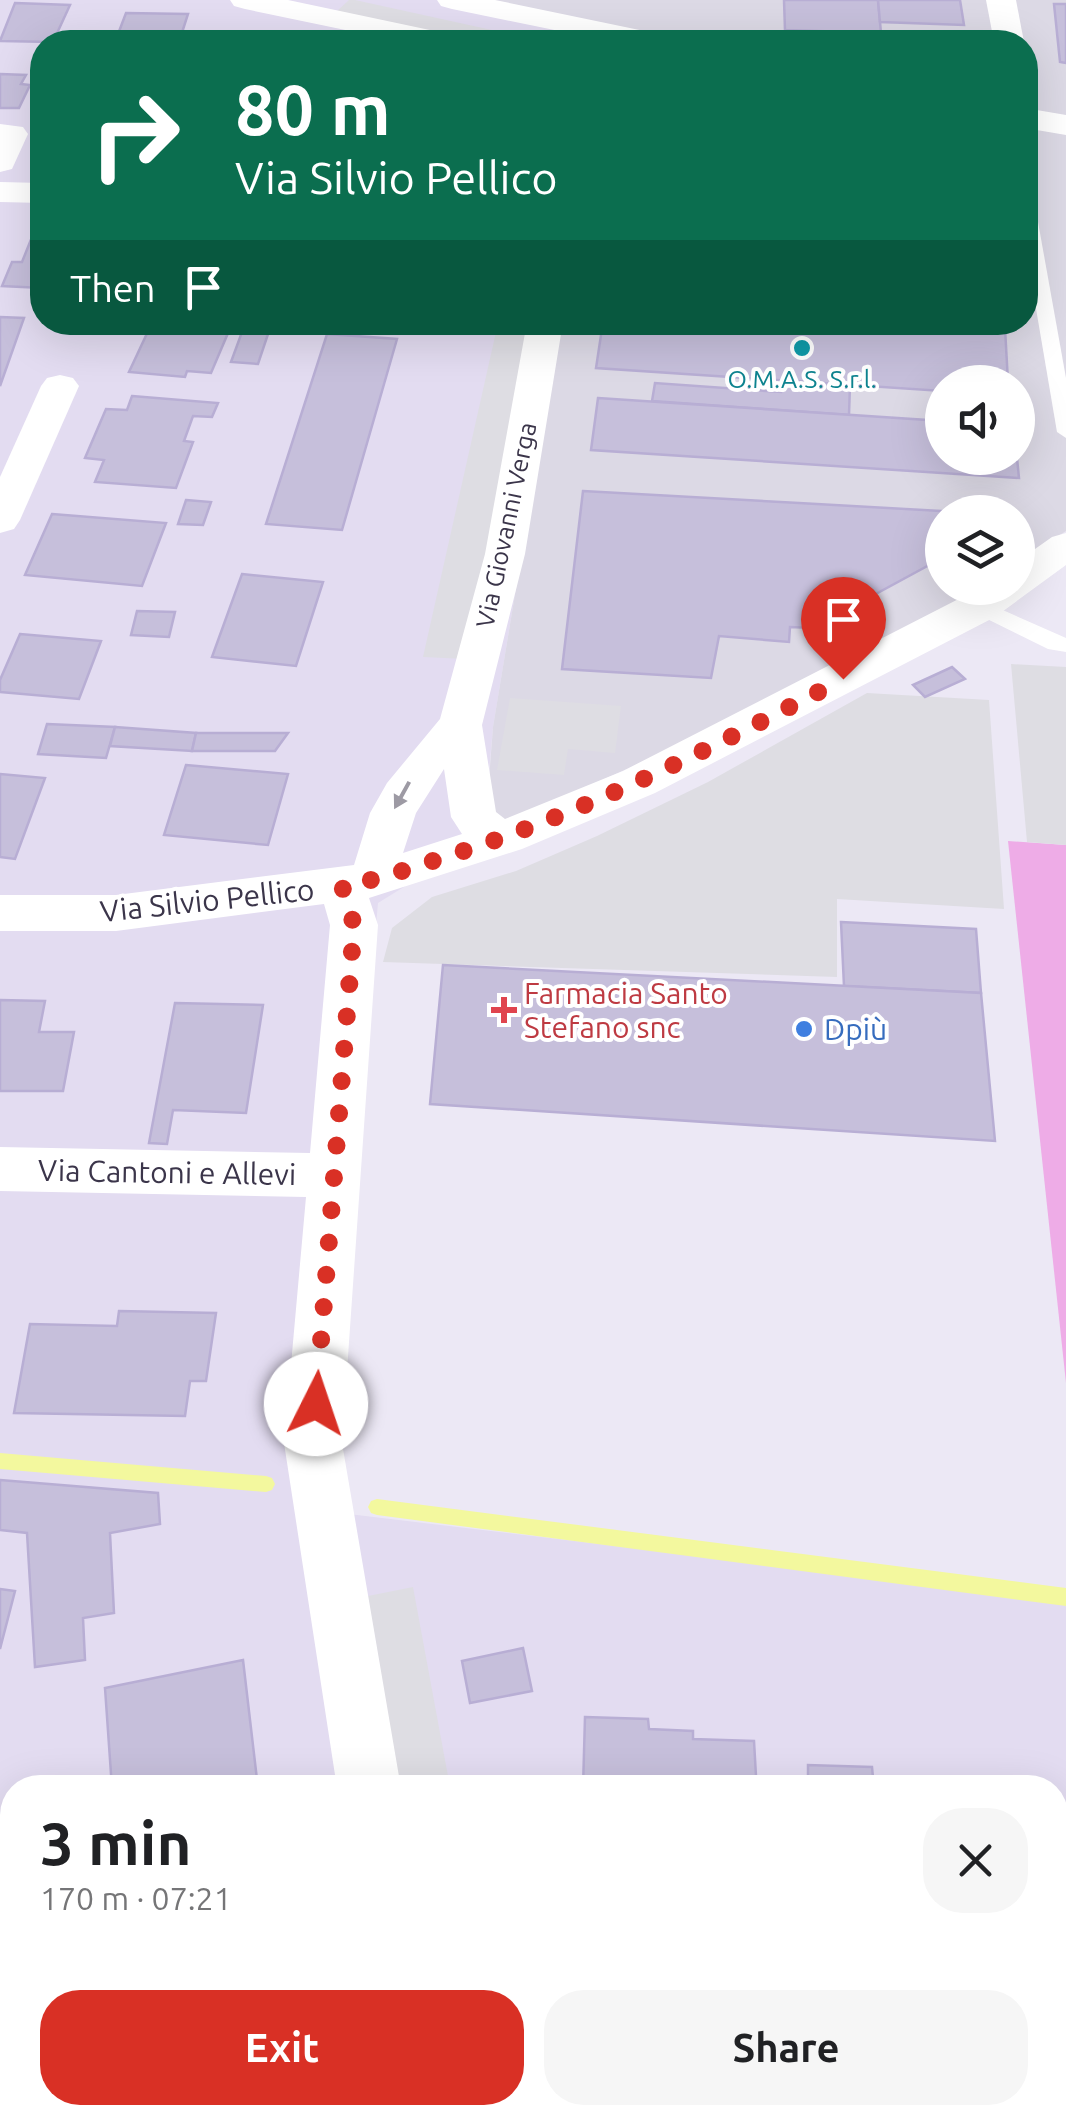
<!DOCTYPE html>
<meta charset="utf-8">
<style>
:root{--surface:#fff;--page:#f6f6f6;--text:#202124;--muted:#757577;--accent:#d93025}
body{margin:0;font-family:Ubuntu,sans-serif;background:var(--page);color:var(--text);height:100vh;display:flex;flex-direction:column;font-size:38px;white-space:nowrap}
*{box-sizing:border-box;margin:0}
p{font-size:32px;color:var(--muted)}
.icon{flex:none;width:55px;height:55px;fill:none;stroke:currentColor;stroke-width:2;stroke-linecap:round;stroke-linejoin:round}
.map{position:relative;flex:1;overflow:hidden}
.drawer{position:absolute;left:0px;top:1775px;width:1068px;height:350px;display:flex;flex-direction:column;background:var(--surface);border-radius:40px 40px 0 0;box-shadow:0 10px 40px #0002}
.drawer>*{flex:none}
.guide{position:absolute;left:30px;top:30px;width:1008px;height:305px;border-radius:40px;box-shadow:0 10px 40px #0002;background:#0b6e4f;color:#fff;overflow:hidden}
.tools{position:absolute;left:925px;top:365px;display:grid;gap:20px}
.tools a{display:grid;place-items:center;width:110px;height:110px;border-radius:50%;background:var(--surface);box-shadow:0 10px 40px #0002;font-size:50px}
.pin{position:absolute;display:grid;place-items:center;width:85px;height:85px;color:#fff;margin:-102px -42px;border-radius:50% 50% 50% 0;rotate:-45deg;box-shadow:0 0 10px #0007}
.pin .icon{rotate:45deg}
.me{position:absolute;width:110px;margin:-55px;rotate:4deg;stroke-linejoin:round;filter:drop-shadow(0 0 8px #0008)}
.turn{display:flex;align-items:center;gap:35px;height:210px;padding:0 40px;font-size:45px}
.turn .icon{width:130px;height:130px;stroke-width:2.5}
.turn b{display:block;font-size:70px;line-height:85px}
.then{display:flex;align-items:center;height:95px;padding:0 40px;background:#0003;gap:20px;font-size:38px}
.round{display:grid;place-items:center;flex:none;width:105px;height:105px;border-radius:40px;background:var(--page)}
.headline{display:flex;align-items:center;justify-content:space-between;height:170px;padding:0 40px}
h1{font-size:60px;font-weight:700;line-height:75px}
.cta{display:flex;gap:20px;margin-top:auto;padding:20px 40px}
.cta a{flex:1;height:115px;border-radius:40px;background:var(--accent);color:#fff;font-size:40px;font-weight:700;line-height:115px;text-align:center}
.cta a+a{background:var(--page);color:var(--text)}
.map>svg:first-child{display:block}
.residential{fill:#e3dcf1;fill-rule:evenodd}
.industrial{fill:#dcd9e5;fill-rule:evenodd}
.green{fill:#eeace7}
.parking{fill:#dedde3}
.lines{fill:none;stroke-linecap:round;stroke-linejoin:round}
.stream{fill:#f3f89e;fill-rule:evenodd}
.building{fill:#c6bfdb;stroke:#b8aed4;stroke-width:2.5}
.lane{fill:#fff;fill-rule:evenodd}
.street{fill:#fff;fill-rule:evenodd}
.oneway{fill:#9d9aa4}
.route{stroke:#d93025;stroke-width:18;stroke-dasharray:0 32.4}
.culture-dot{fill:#0f9aa8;stroke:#fff;stroke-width:4}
.health-dot{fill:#e0444e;stroke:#fff;stroke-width:4}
.shop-dot{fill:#3f7fe0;stroke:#fff;stroke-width:4}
.labels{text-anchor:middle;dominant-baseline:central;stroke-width:8;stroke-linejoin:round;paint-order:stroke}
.far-culture-label{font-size:25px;fill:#0d838f;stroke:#fff}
.far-street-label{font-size:25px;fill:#3b354a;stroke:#fff}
.street-label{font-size:30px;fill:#3b354a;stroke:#fff}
.health-label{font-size:30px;fill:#be3a42;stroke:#fff;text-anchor:start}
.shop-label{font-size:30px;fill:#366cbe;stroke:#fff;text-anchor:start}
</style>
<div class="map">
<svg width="1066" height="2125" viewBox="0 0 1066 2125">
<rect width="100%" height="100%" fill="#ece8f5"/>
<path class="residential" d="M0,0H447L609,29L606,42H42V322L560,323L493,727L483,838L378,903L329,1443L332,1512L1066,1600V2125H0ZM12,1788H1055V2112H12Z"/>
<path class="industrial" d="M447,0H1066V531L1018,562V512H942V588H978L907,633L629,768L485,832L493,727L560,323L1025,322V42H607L609,30ZM942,382H1018V458H942Z"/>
<polygon class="green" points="1008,841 1066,845 1066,1383"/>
<g class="parking">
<polygon points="349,0 355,0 533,39 529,42 475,42 336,12"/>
<polygon points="498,323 533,323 465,659 423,657"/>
<polygon points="1011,664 1066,667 1066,845 1027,842"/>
<polygon points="867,693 989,700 1004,909 837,899 837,977 383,962 392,928 432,897 516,871 597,836 708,782"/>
<polygon points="510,698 621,706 615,753 568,749 564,775 497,770"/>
<polygon points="413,1587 450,1787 400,1787 368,1596"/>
</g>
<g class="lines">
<g class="stream">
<polygon points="0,1453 266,1476 272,1478 275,1484 272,1490 266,1492 0,1469"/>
<polygon points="377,1499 1066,1588 1066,1606 377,1515 371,1513 368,1507 371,1501"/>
</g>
</g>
<g class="building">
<polygon points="784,0 878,0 881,33 785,30"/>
<polygon points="878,0 960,0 964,25 880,22"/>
<polygon points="15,3 70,5 53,42 0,41"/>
<polygon points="1054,4 1066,4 1066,63 1060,62"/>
<polygon points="126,13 188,14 179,42 115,42"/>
<polygon points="0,74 26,75 21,84 30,85 19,108 0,108"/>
<polygon points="32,237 42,237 42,288 2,286 12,262 22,262"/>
<polygon points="0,317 24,318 0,386"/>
<polygon points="603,322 904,322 1005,328 1008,382 942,382 942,391 596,368"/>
<polygon points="904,322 1005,322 1005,328"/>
<polygon points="150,327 228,333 211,373 187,371 185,377 129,372"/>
<polygon points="242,332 268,334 258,364 231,362"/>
<polygon points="327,334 397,339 342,530 266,524"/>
<polygon points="782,380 850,385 849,415 652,401 655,383 781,392"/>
<polygon points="132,396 218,403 212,417 193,416 184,441 193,442 176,488 95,482 104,460 85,458 106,409 127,410"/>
<polygon points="598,398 942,421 942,458 1017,458 1019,478 591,450"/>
<polygon points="583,491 799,503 959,512 942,512 942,558 813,628 790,627 789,642 719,636 711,678 562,669"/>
<polygon points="186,500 211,502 203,525 178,524"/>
<polygon points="52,514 166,523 142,586 25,575"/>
<polygon points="242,574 323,582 296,666 212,657"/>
<polygon points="137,611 175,612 169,637 131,635"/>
<polygon points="20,634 101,641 79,699 0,692 0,680"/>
<polygon points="952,667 965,679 925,697 913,685"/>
<polygon points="47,724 115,727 106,758 38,754"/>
<polygon points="115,727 196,733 192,751 110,746"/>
<polygon points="196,733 288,733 275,751 192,751"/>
<polygon points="186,765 288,774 268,845 164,835"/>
<polygon points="0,774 45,778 15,859 0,857"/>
<polygon points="841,922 976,929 981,993 844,986"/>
<polygon points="443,965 981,993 995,1141 430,1104"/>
<polygon points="0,1000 45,1001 39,1032 74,1032 63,1091 0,1091"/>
<polygon points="175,1003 263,1005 246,1113 173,1110 167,1144 149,1143"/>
<polygon points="119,1311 216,1313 206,1381 190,1381 185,1416 14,1413 30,1324 117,1326"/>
<polygon points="0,1480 158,1493 160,1524 110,1533 114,1613 83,1618 85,1660 35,1667 27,1533 0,1530"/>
<polygon points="0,1589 15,1591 0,1649"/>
<polygon points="523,1648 532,1691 470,1703 462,1661"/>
<polygon points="243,1660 258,1788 112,1788 105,1688"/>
<polygon points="585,1717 648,1719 649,1729 693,1731 693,1739 754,1741 756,1776 808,1778 808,1765 872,1767 874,1788 583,1788"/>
<polygon points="1055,1812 1066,1812 1066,1956 1061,1955 1060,1946 1055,1946"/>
<polygon points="569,2112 769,2112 770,2125 569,2125"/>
</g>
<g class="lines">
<g class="lane">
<polygon points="1025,189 1033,194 1066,378 1066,438 1057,432 1025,244"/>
<polygon points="980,600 1066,638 1066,652 1048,649 973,612 970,607"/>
</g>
<g class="street">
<polygon points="230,0 288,0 444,33 455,36 459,42 403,42 245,9 234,6"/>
<polygon points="437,0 495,0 654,33 665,36 669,42 613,42 452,9 441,6"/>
<polygon points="986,0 1016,0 1024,42 994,42"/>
<polygon points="1025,108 1066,115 1066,135 1025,128"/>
<polygon points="0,124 23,127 28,134 12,169 0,172"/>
<polygon points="0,182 42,183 42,203 0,202"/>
<path d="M527,322H563L525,554L482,725L496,812L505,819L623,771L980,588H1018V561L1052,537L1066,533V565L995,617L655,793L522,849L369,898L378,925L342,1443L401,1788H337L284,1443L306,1197L0,1191V1147L310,1153L330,925L324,904L116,931H0V895H116L354,865L370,813L387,783L440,719L485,554ZM444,769L451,817L462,834L403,853L416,813Z"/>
<polygon points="60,375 73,378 79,386 20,520 14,529 0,533 0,477 41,386 47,378"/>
<polygon points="0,1829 12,1831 12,1896 0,1895"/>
<polygon points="1055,2062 1066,2065 1066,2125 1030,2122 1027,2112 1055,2112"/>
<polygon points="387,2112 457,2112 459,2125 389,2125"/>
</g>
</g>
<defs><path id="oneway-solid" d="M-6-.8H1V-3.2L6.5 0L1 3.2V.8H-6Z" transform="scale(2.5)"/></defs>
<use class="oneway" href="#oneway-solid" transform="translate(402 795) rotate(119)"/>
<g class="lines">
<path class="route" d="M316,1404L354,925L342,886C378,880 411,868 445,857C584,813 714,747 843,679"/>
</g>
<circle class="culture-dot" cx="802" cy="348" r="10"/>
<path class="health-dot" d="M499 995h10v10h10v10h-10v10h-10v-10h-10v-10h10z"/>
<circle class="shop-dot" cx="804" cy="1029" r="10"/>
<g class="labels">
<g class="far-culture-label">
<text x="802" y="379">O.M.A.S. S.r.l.</text>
</g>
<g class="far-street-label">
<text transform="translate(506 525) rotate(-78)">Via Giovanni Verga</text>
</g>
<g class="street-label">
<text transform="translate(207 900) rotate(-6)">Via Silvio Pellico</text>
<text transform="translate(167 1172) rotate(1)">Via Cantoni e Allevi</text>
</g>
<g class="health-label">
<text x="524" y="993">Farmacia Santo<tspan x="524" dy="34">Stefano snc</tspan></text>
</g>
<g class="shop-label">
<text x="824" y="1029">Dpiù</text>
</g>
</g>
</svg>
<div class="tools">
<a><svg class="icon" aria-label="sound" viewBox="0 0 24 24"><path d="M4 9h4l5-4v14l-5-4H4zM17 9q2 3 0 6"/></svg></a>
<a><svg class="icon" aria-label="layers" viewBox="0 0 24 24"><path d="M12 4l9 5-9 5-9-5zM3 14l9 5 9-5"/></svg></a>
</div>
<div class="pin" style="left:843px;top:679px;background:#d93025"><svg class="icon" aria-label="arrive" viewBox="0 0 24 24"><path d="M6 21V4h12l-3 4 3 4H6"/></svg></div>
<svg class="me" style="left:316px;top:1404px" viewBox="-20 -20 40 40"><circle r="19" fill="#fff"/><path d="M0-13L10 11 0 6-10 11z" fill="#d93025"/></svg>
<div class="guide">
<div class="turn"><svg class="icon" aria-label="right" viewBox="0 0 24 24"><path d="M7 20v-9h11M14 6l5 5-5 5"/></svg><div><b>80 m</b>Via Silvio Pellico</div></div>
<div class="then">Then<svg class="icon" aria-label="arrive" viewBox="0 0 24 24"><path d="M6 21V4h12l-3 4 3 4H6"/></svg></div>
</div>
<section class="drawer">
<div class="headline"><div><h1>3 min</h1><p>170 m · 07:21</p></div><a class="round"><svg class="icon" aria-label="close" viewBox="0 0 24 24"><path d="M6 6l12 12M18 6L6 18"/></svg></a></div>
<div class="cta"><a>Exit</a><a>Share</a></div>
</section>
</div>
